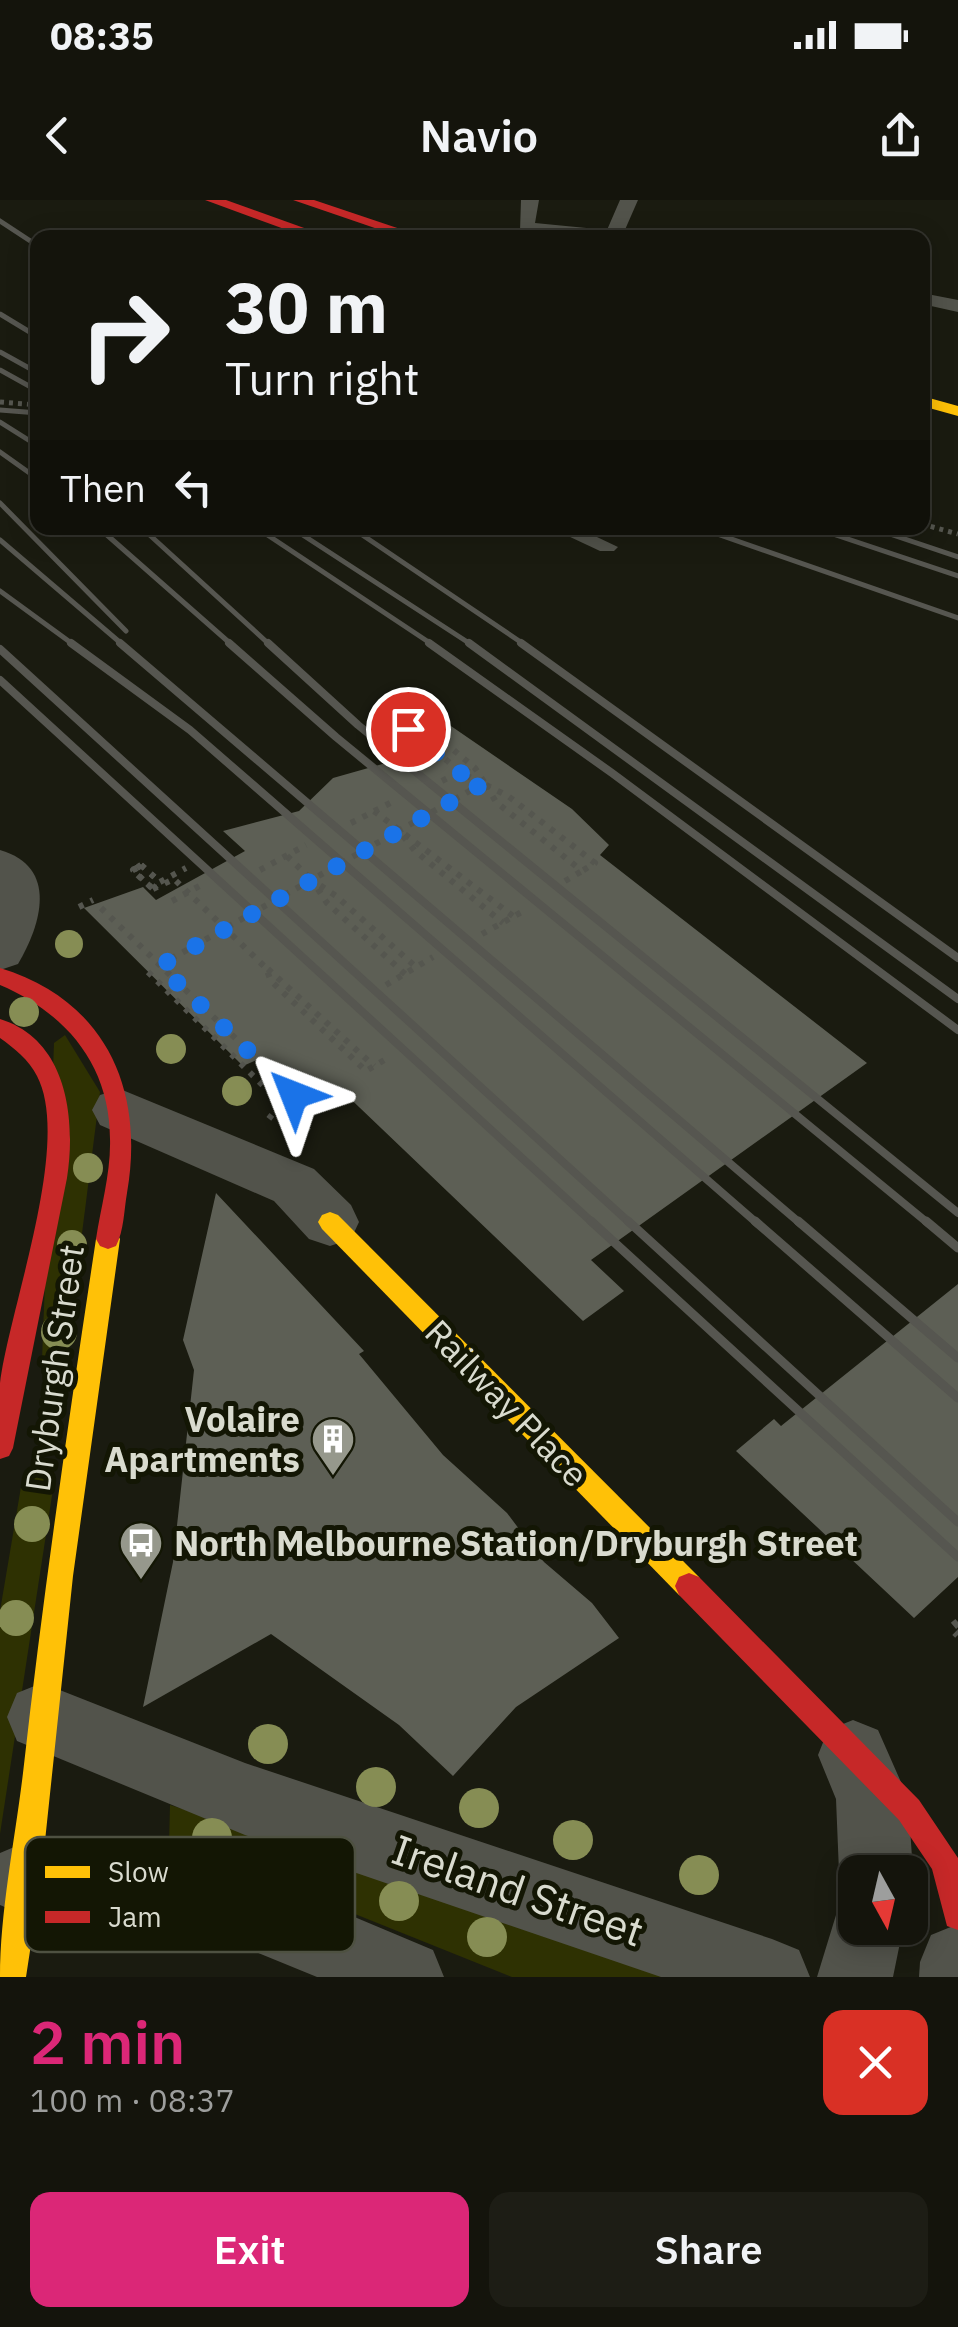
<!DOCTYPE html>
<html lang="en">
<head>
<meta charset="utf-8">
<style>
  :root { --surface:#14140c; --page:#1d1d15; --text:#f1f3f6; --muted:#9d9e9d; --line:#33332d; --accent:#db2777 }
  body { margin:0; font-family:"IBM Plex Sans",sans-serif; background:var(--page); color:var(--text); height:100vh; display:flex; flex-direction:column; font-size:38px; white-space:nowrap }
  * { box-sizing:border-box; margin:0 }
  p { font-size:32px; color:var(--muted) }
  .icon { flex:none; width:55px; height:55px; fill:none; stroke:currentColor; stroke-width:2; stroke-linecap:round; stroke-linejoin:round }
  .map { position:relative; height:1777px; overflow:hidden }
  .details { display:flex; flex-direction:column; background:var(--surface); flex:1 }
  .details>* { flex:none }
  .hud { position:absolute; left:30px; top:30px; width:900px; height:305px; border-radius:20px; box-shadow:0 5px 25px #0003,0 0 0 2px var(--line); background:#14140c; color:var(--text); overflow:hidden }
  .needle { width:65px; rotate:172deg }
  .controls { position:absolute; left:838px; top:1655px; display:grid; gap:20px }
  .controls a { display:grid; place-items:center; width:90px; height:90px; border-radius:20px; background:var(--surface); box-shadow:0 5px 25px #0003,0 0 0 2px var(--line); font-size:50px }
  .pin { position:absolute; display:grid; place-items:center; width:85px; height:85px; color:#fff; margin:-42px; border:5px solid #fff; border-radius:50%; box-shadow:0 2px 10px #0007 }
  .me { position:absolute; width:110px; margin:-55px; rotate:315deg; stroke-linejoin:round; filter:drop-shadow(0 0 8px #0008) }
  .turn { display:flex; align-items:center; gap:35px; height:210px; padding:0 30px; font-size:45px }
  .turn .icon { width:130px; height:130px; stroke-width:2.5 }
  .turn b { display:block; font-size:70px; line-height:85px }
  .then { display:flex; align-items:center; height:95px; padding:0 30px; background:#0003; gap:20px; font-size:38px }
  .round { display:grid; place-items:center; flex:none; width:105px; height:105px; border-radius:20px; background:var(--page) }
  .headline { display:flex; align-items:center; justify-content:space-between; height:170px; padding:0 30px }
  h1 { font-size:60px; font-weight:600; line-height:75px; color:var(--accent) }
  .action { display:flex; gap:20px; margin-top:auto; padding:20px 30px }
  .action a { flex:1; height:115px; border-radius:20px; background:var(--accent); color:#fff; font-size:40px; font-weight:600; line-height:115px; text-align:center }
  .action a+a { background:var(--page); color:var(--text) }
  .status { display:flex; justify-content:space-between; align-items:center; height:70px; padding:0 50px; background:var(--surface); direction:ltr }
  .status svg { height:28px; fill:currentColor }
  header { display:flex; justify-content:space-between; align-items:center; height:130px; padding:0 30px; background:var(--surface); font-size:45px; font-weight:600 }
  .map>svg:first-child { display:block }
  .green { fill:#2e3102 }
  .building { fill:#5d5f55 }
  .lines { fill:none; stroke-linecap:round; stroke-linejoin:round }
  .path-far2 { stroke:#55564f; stroke-width:5; stroke-dasharray:4 5; stroke-linecap:butt }
  .path-far1 { stroke:#55564f; stroke-width:6; stroke-dasharray:5 8; stroke-linecap:butt }
  .path { stroke:#55564f; stroke-width:8; stroke-dasharray:6 9; stroke-linecap:butt }
  .lane { fill:#52534b; fill-rule:evenodd }
  .street { fill:#52534b; fill-rule:evenodd }
  .slow { fill:#ffc107; fill-rule:evenodd }
  .jam { fill:#c62828; fill-rule:evenodd }
  .rail-far2 { stroke:#565650; stroke-width:5 }
  .rail-far1 { stroke:#565650; stroke-width:8 }
  .rail { stroke:#565650; stroke-width:9 }
  .tree { fill:#868d54 }
  .route { stroke:#1a73e8; stroke-width:18; stroke-dasharray:0 32.4 }
  .labels { text-anchor:middle; dominant-baseline:central; stroke-width:10; stroke-linejoin:round; paint-order:stroke }
  .street-label { font-size:35px; fill:#d9dbcf; stroke:#131604 }
  .poi-label { font-size:35px; font-weight:bold; fill:#d9dbcf; stroke:#131604; text-anchor:end }
  .near-street-label { font-size:42px; fill:#d9dbcf; stroke:#131604 }
  .key { fill:#131604; stroke:#4e5141; stroke-width:2.5 }
  .key-label { font-size:28px; fill:#d9dbcf }
</style>
</head>
<body>
<div class="status"><b>08:35</b><svg viewBox="0 0 49 12"><path d="M0 12V9h3v3zM5 12V6h3v6zM10 12V3h3v9zM15 12V0h3v12zM26 1h20v11H26zM47 4h2v5h-2z"/></svg></div>
<header><svg class="icon" aria-label="back" viewBox="0 0 24 24"><path d="M15 5l-7 7 7 7"/></svg>Navio<svg class="icon" aria-label="share" viewBox="0 0 24 24"><path d="M12 15V3M7 8l5-5 5 5M5 13v7h14v-7"/></svg></header>
<div class="map">
<svg width="958" height="1777" viewBox="0 0 958 1777">
  <rect width="100%" height="100%" fill="#1a1b10"/>
  <g class="green">
    <path d="M 65,835 L 100,892 L 66,1159 L 42,1160 L 54,843 Z"/>
    <path d="M 23,1275 L 55,1276 L 0,1634 L 0,1411 Z"/>
    <path d="M 170,1605 L 533,1718 L 693,1777 L 512,1777 L 213,1657 L 169,1645 Z"/>
  </g>
  <g class="building">
    <path d="M 448,524 L 572,609 L 609,645 L 600,655 L 867,863 L 591,1060 L 624,1091 L 583,1121 L 337,886 L 308,903 L 261,858 L 243,866 L 84,708 L 143,687 L 156,700 L 245,651 L 223,631 L 299,611 L 333,578 L 386,563 L 418,533 Z"/>
    <path d="M 216,993 L 364,1151 L 359,1154 L 443,1255 L 507,1313 L 544,1362 L 592,1403 L 619,1438 L 516,1507 L 453,1576 L 399,1525 L 271,1434 L 143,1507 L 173,1362 L 194,1170 L 183,1140 Z"/>
    <path d="M 958,1084 L 958,1377 L 914,1418 L 736,1251 L 774,1219 L 781,1226 Z"/>
  </g>
  <g class="lines">
    <g class="path-far2">
      <path d="M 0,202 L 38,205"/>
      <path d="M 922,324 L 958,334"/>
    </g>
    <g class="path-far1">
      <path d="M 417,524 L 440,542 L 431,546 L 408,529 Z"/>
      <path d="M 379,529 L 397,520 L 408,529"/>
      <path d="M 408,529 L 432,548"/>
      <path d="M 444,542 L 475,568 L 486,585 L 463,574 L 432,548 Z"/>
      <path d="M 442,581 L 465,569 L 474,576"/>
      <path d="M 486,585 L 508,596 L 595,663 L 582,671"/>
      <path d="M 486,585 L 496,602 L 582,671"/>
      <path d="M 374,611 L 513,716"/>
      <path d="M 351,623 L 396,600"/>
      <path d="M 403,636 L 415,651 L 503,723"/>
      <path d="M 287,656 L 312,680"/>
      <path d="M 141,665 L 160,682"/>
      <path d="M 141,665 L 160,682"/>
      <path d="M 137,668 L 133,670 L 153,689"/>
      <path d="M 137,668 L 132,670 L 153,689"/>
      <path d="M 137,668 L 141,665"/>
      <path d="M 137,668 L 141,665"/>
      <path d="M 260,670 L 306,645"/>
      <path d="M 565,681 L 582,671"/>
      <path d="M 160,682 L 186,668"/>
      <path d="M 153,689 L 160,682"/>
      <path d="M 153,689 L 174,679 L 266,768 L 271,781 L 366,871 L 386,859"/>
      <path d="M 172,701 L 203,684"/>
      <path d="M 79,707 L 93,700"/>
      <path d="M 101,708 L 294,895 L 281,903 L 268,920"/>
      <path d="M 482,734 L 527,709"/>
      <path d="M 160,765 L 482,584"/>
      <path d="M 268,769 L 374,866"/>
      <path d="M 148,772 L 311,933"/>
      <path d="M 405,774 L 327,703 L 312,680 L 336,696 L 416,767"/>
      <path d="M 386,785 L 433,757"/>
    </g>
    <path class="path" d="M 958,1422 L 951,1428 L 958,1435"/>
    <g class="lane">
      <path d="M 521,0 L 539,0 L 535,23 L 607,30 L 620,0 L 638,0 L 624,32 L 641,38 L 577,38 L 520,31 Z"/>
      <path d="M 922,93 L 958,100 L 958,112 L 922,104 Z"/>
      <path d="M 551,328 L 578,328 L 618,347 L 614,351 L 600,351 Z"/>
    </g>
    <g class="street">
      <path d="M 0,650 C 59,667 41,725 18,764 L 0,770 Z"/>
      <path d="M 120,889 L 314,969 L 351,1005 L 359,1022 L 351,1039 L 330,1046 L 309,1039 L 274,1001 L 100,925 L 92,910 L 100,895 Z"/>
      <path d="M 42,1483 L 245,1563 L 772,1739 L 799,1750 L 810,1777 L 661,1777 L 245,1635 L 17,1541 L 7,1517 L 17,1493 Z"/>
      <path d="M 853,1520 L 878,1530 L 908,1598 L 913,1672 L 910,1678 L 910,1672 L 855,1672 L 855,1728 L 903,1728 L 893,1777 L 817,1777 L 840,1702 L 850,1697 L 839,1672 L 836,1599 L 818,1555 L 828,1530 Z"/>
      <path d="M 165,1641 L 186,1646 L 433,1750 L 444,1777 L 317,1777 L 165,1715 L 26,1716 L 0,1705 L 0,1653 L 26,1642 Z"/>
      <path d="M 958,1724 L 958,1777 L 919,1777 L 920,1762 L 931,1735 Z"/>
    </g>
    <g class="slow">
      <path d="M 922,196 L 958,206 L 958,216 L 922,206 Z"/>
      <path d="M 330,1012 L 338,1015 L 699,1377 L 703,1386 L 699,1395 L 689,1399 L 679,1395 L 322,1029 L 318,1022 L 322,1015 Z"/>
      <path d="M 108,1029 L 116,1032 L 120,1039 L 73,1376 L 41,1679 L 26,1777 L 0,1777 C 0,1711 15,1640 23,1573 C 43,1395 69,1217 96,1039 L 100,1032 Z"/>
    </g>
    <g class="jam">
      <path d="M 205,0 L 226,0 L 332,38 L 309,38 Z"/>
      <path d="M 293,0 L 314,0 L 427,38 L 404,38 Z"/>
      <path d="M 0,768 C 106,800 145,890 127,993 C 124,1010 124,1031 116,1046 L 108,1049 L 100,1046 L 96,1039 C 101,1006 111,972 110,939 C 110,865 66,813 0,785 Z"/>
      <path d="M 0,819 C 68,840 76,920 67,978 L 13,1248 L 9,1256 L 0,1259 C 0,1235 0,1208 0,1183 C 10,1106 72,943 37,876 C 29,860 14,848 0,838 Z"/>
      <path d="M 689,1373 L 699,1377 L 919,1600 L 958,1658 L 958,1730 L 947,1726 L 932,1669 L 899,1620 L 679,1395 L 675,1386 L 679,1377 Z"/>
    </g>
    <g class="rail-far2">
      <path d="M 0,21 L 38,46"/>
      <path d="M 0,114 L 38,137"/>
      <path d="M 0,152 L 38,173"/>
      <path d="M 0,170 L 38,191"/>
      <path d="M 0,210 L 38,213"/>
      <path d="M 0,222 L 38,246"/>
      <path d="M 0,252 L 38,279"/>
      <path d="M 0,303 L 126,431"/>
      <path d="M 99,328 L 232,445"/>
      <path d="M 142,328 L 270,445"/>
      <path d="M 257,328 L 433,445"/>
      <path d="M 292,328 L 472,445"/>
      <path d="M 352,328 L 525,445"/>
      <path d="M 700,328 L 958,418"/>
      <path d="M 815,328 L 958,376"/>
      <path d="M 872,328 L 958,357"/>
      <path d="M 0,340 L 123,445"/>
      <path d="M 0,391 L 74,445"/>
    </g>
    <g class="rail-far1">
      <path d="M 71,443 L 190,530 L 758,1024"/>
      <path d="M 120,443 L 801,1024"/>
      <path d="M 229,443 L 336,537 L 929,1024"/>
      <path d="M 268,443 L 358,525 L 958,1013"/>
      <path d="M 429,443 L 612,573 L 958,830"/>
      <path d="M 469,443 L 958,799"/>
      <path d="M 521,443 L 958,758"/>
      <path d="M 0,449 L 631,1024"/>
      <path d="M 0,480 L 594,1024"/>
    </g>
    <g class="rail">
      <path d="M 591,1021 L 958,1357"/>
      <path d="M 628,1021 L 958,1322"/>
      <path d="M 755,1021 L 958,1198"/>
      <path d="M 798,1021 L 958,1158"/>
      <path d="M 926,1021 L 958,1048"/>
    </g>
  </g>
  <g class="tree">
    <circle cx="69" cy="744" r="14"/>
    <circle cx="24" cy="812" r="15"/>
    <circle cx="171" cy="849" r="15"/>
    <circle cx="237" cy="891" r="15"/>
    <circle cx="88" cy="968" r="15"/>
    <circle cx="72" cy="1045" r="15"/>
    <circle cx="59" cy="1132" r="18"/>
    <circle cx="32" cy="1324" r="18"/>
    <circle cx="16" cy="1418" r="18"/>
    <circle cx="268" cy="1544" r="20"/>
    <circle cx="376" cy="1587" r="20"/>
    <circle cx="479" cy="1608" r="20"/>
    <circle cx="212" cy="1638" r="20"/>
    <circle cx="573" cy="1640" r="20"/>
    <circle cx="699" cy="1675" r="20"/>
    <circle cx="399" cy="1701" r="20"/>
    <circle cx="487" cy="1737" r="20"/>
  </g>
  <g class="lines">
    <path class="route" d="M 294,895 L 160,766 L 484,583 L 462,574 L 408,529"/>
  </g>
  <defs>
    <g id="building-pin" transform="scale(2.25)"><path d="M0 17L-7.5 6A9.5 9.5 0 1 1 7.5 6Z" fill="#96988c" stroke="#131604"/><path d="M-4-6H4V6H1V3H-1V6H-4ZM-2.5-4.3h1.7v1.8h-1.7ZM.8-4.3h1.7v1.8H.8ZM-2.5-1h1.7V.8h-1.7ZM.8-1h1.7V.8H.8Z" fill="#fff"/></g>
    <g id="bus-pin" transform="scale(2.25)"><path d="M0 17L-7.5 6A9.5 9.5 0 1 1 7.5 6Z" fill="#96988c" stroke="#131604"/><path d="M-5-6H5V4H4V6H2V4H-2V6H-4V4H-5ZM-3.5-4V0h7V-4ZM-3.5 1.2v1.5H-2V1.2ZM2 1.2v1.5H3.5V1.2Z" fill="#fff"/></g>
  </defs>
  <g fill-rule="evenodd">
    <use href="#building-pin" x="333" y="1239"/>
    <use href="#bus-pin" x="141" y="1343"/>
  </g>
  <g class="labels">
    <g class="street-label">
      <text transform="translate(54 1168) rotate(-82)">Dryburgh Street</text>
      <text transform="translate(507 1203) rotate(46)">Railway Place</text>
    </g>
    <g class="poi-label">
      <text x="300" y="1219">Volaire<tspan x="300" dy="40">Apartments</tspan></text>
      <text x="174" y="1343" text-anchor="start">North Melbourne Station/Dryburgh Street</text>
    </g>
    <g class="near-street-label">
      <text transform="translate(518 1690) rotate(19)">Ireland Street</text>
    </g>
  </g>
  <rect x="25" y="1637" width="330" height="115" rx="15" class="key"/>
  <rect x="45" y="1666" width="45" height="12" fill="#ffc107"/>
  <rect x="45" y="1711" width="45" height="12" fill="#c62828"/>
  <g class="key-label">
    <text x="108" y="1682">Slow</text>
    <text x="108" y="1727">Jam</text>
  </g>
</svg>
<div class="controls">
<a><svg class="needle" viewBox="-14 -14 28 28"><path d="M0-13l5 13h-10z" fill="#e53935"/><path d="M0 13l5-13h-10z" fill="#9d9e9d"/></svg></a>
</div>
<div class="pin" style="left:408px;top:529px;background:#d93025"><svg class="icon" aria-label="arrive" viewBox="0 0 24 24"><path d="M6 21V4h12l-3 4 3 4H6"/></svg></div>
<svg class="me" style="left:294px;top:895px" viewBox="-20 -20 40 40"><path d="M0-17L14 15 0 8-14 15z" fill="#1a73e8" stroke="#fff" stroke-width="4"/></svg>
<div class="hud">
<div class="turn"><svg class="icon" aria-label="right" viewBox="0 0 24 24"><path d="M7 20v-9h11M14 6l5 5-5 5"/></svg><div><b>30 m</b>Turn right</div></div>
<div class="then">Then<svg class="icon" aria-label="left" viewBox="0 0 24 24"><path d="M17 20v-9H6M10 6l-5 5 5 5"/></svg></div>
</div>
</div>
<section class="details">
<div class="headline"><div><h1>2 min</h1><p>100 m · 08:37</p></div><a class="round" style="background:#d93025;color:#fff"><svg class="icon" aria-label="close" viewBox="0 0 24 24"><path d="M6 6l12 12M18 6L6 18"/></svg></a></div>
<div class="action"><a>Exit</a><a>Share</a></div>
</section>
</body>
</html>
